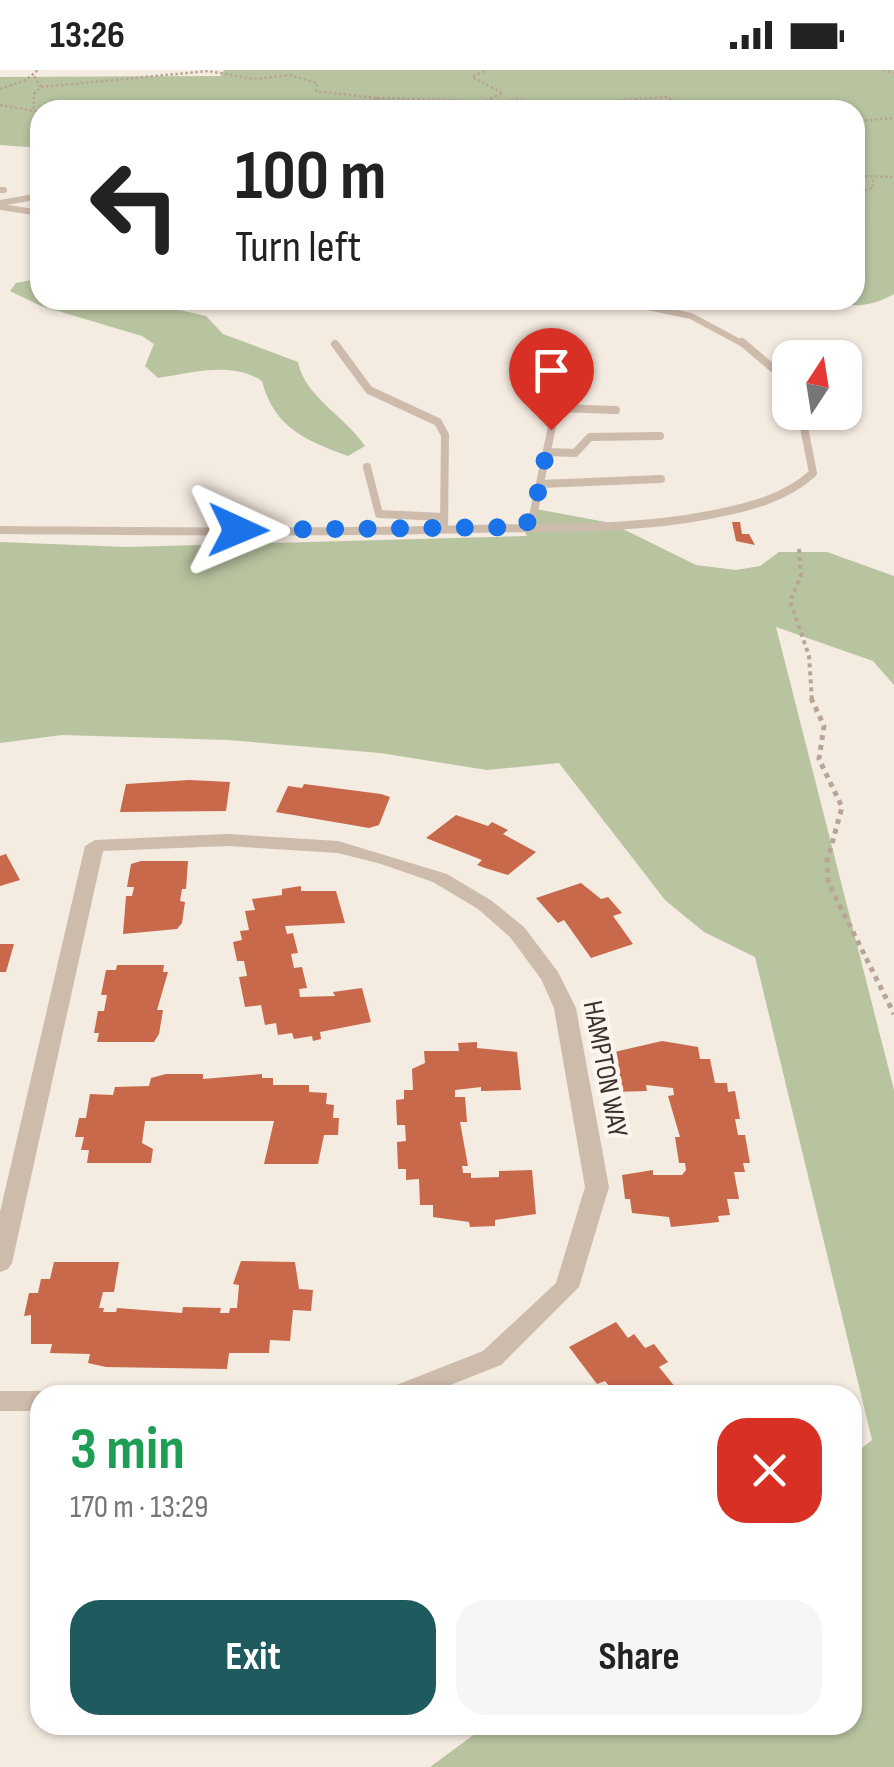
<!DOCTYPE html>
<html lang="en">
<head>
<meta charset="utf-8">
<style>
  :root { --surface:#fff; --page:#f6f6f6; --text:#222; --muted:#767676; --accent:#1f5a5e }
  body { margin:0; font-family:"Sofia Sans Condensed",sans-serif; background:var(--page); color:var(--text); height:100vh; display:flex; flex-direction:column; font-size:38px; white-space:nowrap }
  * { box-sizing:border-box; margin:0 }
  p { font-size:32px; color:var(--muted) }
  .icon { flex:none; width:55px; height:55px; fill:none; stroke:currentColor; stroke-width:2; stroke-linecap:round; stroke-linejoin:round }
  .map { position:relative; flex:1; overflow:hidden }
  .side { position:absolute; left:30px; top:1315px; width:832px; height:350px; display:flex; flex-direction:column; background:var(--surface); border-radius:30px; box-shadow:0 2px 8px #0004 }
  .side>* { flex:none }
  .hud { position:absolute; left:30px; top:30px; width:835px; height:210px; border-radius:30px; box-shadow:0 2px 8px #0004; background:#fff; color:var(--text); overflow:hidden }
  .needle { width:65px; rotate:12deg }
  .buttons { position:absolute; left:772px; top:270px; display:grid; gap:20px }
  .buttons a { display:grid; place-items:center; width:90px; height:90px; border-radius:20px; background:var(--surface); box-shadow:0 2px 8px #0004; font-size:50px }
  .pin { position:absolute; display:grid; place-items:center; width:85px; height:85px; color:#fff; margin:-102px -42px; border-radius:50% 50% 50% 0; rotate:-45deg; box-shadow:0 0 10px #0007 }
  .pin .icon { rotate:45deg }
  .me { position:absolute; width:110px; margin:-55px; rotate:91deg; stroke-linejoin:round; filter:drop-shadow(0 0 8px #0008) }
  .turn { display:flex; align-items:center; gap:35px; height:210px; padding:0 40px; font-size:45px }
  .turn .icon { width:130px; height:130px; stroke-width:2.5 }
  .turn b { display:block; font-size:70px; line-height:85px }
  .round { display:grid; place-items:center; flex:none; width:105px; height:105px; border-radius:30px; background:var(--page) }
  .head { display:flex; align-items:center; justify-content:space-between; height:170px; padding:0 40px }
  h1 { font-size:60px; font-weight:700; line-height:75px; color:#1e9e55 }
  .action { display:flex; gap:20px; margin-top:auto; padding:20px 40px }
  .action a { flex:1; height:115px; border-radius:30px; background:var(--accent); color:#fff; font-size:40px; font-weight:700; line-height:115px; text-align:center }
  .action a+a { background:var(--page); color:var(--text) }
  .status { display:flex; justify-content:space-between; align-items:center; height:70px; padding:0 50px; background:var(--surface); direction:ltr }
  .status svg { height:28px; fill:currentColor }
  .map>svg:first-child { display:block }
  .green { fill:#b8c4a0 }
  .building { fill:#c8694b }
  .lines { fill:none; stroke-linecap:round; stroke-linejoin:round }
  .path-far2 { stroke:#b9a596; stroke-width:2.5; stroke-dasharray:2.5 2.5; stroke-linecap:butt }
  .path-far1 { stroke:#b9a596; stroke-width:4; stroke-dasharray:4 4; stroke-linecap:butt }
  .path { stroke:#b9a596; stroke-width:5; stroke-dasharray:5 5; stroke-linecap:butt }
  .service-far1 { stroke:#cdbbac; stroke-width:6 }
  .service { stroke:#cdbbac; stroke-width:8 }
  .minor { fill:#cdbbac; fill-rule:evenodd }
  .route { stroke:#1a73e8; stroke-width:18; stroke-dasharray:0 32.4 }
  .labels { text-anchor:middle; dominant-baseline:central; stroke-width:9; stroke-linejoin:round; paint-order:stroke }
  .street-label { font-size:28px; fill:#3b302b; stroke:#fbf5ee }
</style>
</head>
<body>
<div class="status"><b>13:26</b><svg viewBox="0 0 49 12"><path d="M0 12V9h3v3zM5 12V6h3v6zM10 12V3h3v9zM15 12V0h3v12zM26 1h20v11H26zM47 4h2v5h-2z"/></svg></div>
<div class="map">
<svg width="894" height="1697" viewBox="0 0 894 1697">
  <rect width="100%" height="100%" fill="#f4ebe1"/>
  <g class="green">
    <path d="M 224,0 L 894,0 L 894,224 C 873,236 853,239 830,230 L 855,230 L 855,40 L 40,40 L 40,78 L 0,75 L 0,7 L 221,6 Z"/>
    <path d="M 37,209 L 40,230 L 136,230 L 206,246 L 223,264 L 298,292 C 305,327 345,346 365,376 L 348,386 C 307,371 274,358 262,311 C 232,291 192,303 158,308 L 145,296 L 154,274 L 142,266 L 41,236 L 10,221 L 16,213 Z"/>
    <path d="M 536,439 L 611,453 L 696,495 L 736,500 L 760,496 L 779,482 L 827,482 L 894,506 L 894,615 L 873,591 L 776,557 L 894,1020 L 894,1697 L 430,1697 L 487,1655 L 852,1655 L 853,1385 L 872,1370 L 755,887 L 704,862 L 665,830 L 559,693 L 487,700 L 380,683 L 229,670 L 62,665 L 0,673 L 0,472 L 126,477 L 527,466 L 518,450 Z"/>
  </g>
  <g class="building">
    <path d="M 732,452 L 740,452 L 742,464 L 749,464 L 755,475 L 736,471 Z"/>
    <path d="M 189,710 L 230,712 L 226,741 L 120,742 L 126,714 Z"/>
    <path d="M 304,714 L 381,724 L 390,727 L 379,755 L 369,758 L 276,742 L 288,716 L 302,718 Z"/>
    <path d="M 456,745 L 488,756 L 492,752 L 508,760 L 503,764 L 536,782 L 508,805 L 485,798 L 477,795 L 482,790 L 426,768 Z"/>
    <path d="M 6,784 L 20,810 L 0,816 L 0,786 Z"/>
    <path d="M 141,791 L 188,791 L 186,819 L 182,819 L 180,831 L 185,832 L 182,853 L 177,859 L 123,864 L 126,826 L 132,826 L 134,817 L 127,817 L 131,794 Z"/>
    <path d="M 581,813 L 601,829 L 608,827 L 622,843 L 613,846 L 633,874 L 591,888 L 564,850 L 558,853 L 536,828 Z"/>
    <path d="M 301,816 L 301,821 L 336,821 L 345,853 L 285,856 L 287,864 L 293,863 L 298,883 L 291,884 L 294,898 L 302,897 L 307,918 L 299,919 L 300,927 L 335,926 L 333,922 L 362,918 L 371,952 L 320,962 L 321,969 L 313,971 L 312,966 L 294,969 L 292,963 L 278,965 L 276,953 L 265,955 L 261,935 L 245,937 L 239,907 L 247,906 L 244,891 L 237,891 L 233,872 L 242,870 L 240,861 L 249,860 L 245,841 L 255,840 L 252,829 L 282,825 L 282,819 Z"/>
    <path d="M 0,874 L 14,874 L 6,902 L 0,902 Z"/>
    <path d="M 117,895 L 164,895 L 163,902 L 168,902 L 157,940 L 163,940 L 159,964 L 154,972 L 97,972 L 99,963 L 94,963 L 98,941 L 104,941 L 107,925 L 101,925 L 106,900 L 116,900 Z"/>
    <path d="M 662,971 L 698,977 L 700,989 L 710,989 L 715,1013 L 727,1013 L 728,1022 L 735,1021 L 740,1049 L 735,1049 L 738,1065 L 745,1065 L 750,1093 L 743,1093 L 745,1102 L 734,1102 L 739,1129 L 727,1129 L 730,1145 L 718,1146 L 719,1152 L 671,1157 L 669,1147 L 632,1143 L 630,1129 L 625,1129 L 622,1105 L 653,1100 L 653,1105 L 682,1105 L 686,1100 L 685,1093 L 679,1093 L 675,1067 L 680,1067 L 668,1026 L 674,1025 L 673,1018 L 646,1015 L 647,1021 L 614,1022 L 610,983 Z"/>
    <path d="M 477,972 L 477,978 L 517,982 L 521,1020 L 481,1021 L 481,1017 L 455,1020 L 455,1027 L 465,1027 L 467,1052 L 460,1052 L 468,1096 L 462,1096 L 463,1103 L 471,1103 L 471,1108 L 499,1107 L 499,1101 L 532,1100 L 536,1144 L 495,1150 L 495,1156 L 470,1157 L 469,1152 L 433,1147 L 433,1135 L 420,1135 L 419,1109 L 406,1110 L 406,1099 L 398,1099 L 397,1072 L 406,1071 L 405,1055 L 397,1055 L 396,1030 L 404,1029 L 404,1020 L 413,1020 L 412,999 L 425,993 L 424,981 L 459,981 L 458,973 Z"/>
    <path d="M 166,1004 L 203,1004 L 203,1009 L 262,1004 L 262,1008 L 273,1008 L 273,1015 L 309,1015 L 309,1022 L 327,1023 L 326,1034 L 334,1035 L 333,1048 L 339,1048 L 338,1065 L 324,1065 L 318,1094 L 264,1094 L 274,1051 L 145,1051 L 142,1073 L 153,1079 L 151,1093 L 87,1093 L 89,1080 L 81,1080 L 84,1067 L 75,1067 L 79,1048 L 86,1048 L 90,1024 L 113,1025 L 115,1017 L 149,1016 L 151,1008 Z"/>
    <path d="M 241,1191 L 295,1192 L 299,1219 L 313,1220 L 311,1241 L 293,1240 L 290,1271 L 270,1270 L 269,1283 L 229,1283 L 227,1299 L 106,1297 L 88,1293 L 90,1284 L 50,1283 L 52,1274 L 31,1274 L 31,1245 L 24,1246 L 29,1223 L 38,1223 L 41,1209 L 50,1209 L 54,1192 L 119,1192 L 114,1222 L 103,1222 L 99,1238 L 104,1238 L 103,1242 L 116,1242 L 117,1238 L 182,1243 L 183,1237 L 221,1238 L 220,1243 L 229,1243 L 230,1238 L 237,1238 L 239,1215 L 233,1214 Z"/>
    <path d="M 616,1252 L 628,1268 L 634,1264 L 645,1278 L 654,1274 L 668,1292 L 659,1297 L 680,1323 L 616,1325 L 605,1311 L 597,1314 L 569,1277 Z"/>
  </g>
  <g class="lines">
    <g class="path-far2">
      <path d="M 883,0 L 894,3"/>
      <path d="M 41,17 L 208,1 L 254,9 L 290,5 L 317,13 L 316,21 L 375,28"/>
      <path d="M 0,19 L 26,10 L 38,0"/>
      <path d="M 451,30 L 483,32 L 503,23 L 472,7 L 487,0"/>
      <path d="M 677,31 L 740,32 L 760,40"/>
      <path d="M 0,35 L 40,42"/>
      <path d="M 33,39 L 34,24 L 41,17 L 34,6"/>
      <path d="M 400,40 L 375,28 L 451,30 L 454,36 L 449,40"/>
      <path d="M 493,40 L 514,29 L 557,35 L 667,27 L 691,40"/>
      <path d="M 617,40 L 651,30"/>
      <path d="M 750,40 L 807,40"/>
      <path d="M 855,51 L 894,48"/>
      <path d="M 855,106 L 894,107"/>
      <path d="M 855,123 L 873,118 L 873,108"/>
      <path d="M 855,145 L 866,146"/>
    </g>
    <path class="path-far1" d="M 799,479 L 801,506 L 790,531 L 809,586 L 812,631"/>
    <path class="path" d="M 811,628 L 824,656 L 819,689 L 842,737 L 827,792 L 828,812 L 894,944"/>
    <g class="service-far1">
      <path d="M 0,120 L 4,120"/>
      <path d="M 0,133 L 40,126"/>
      <path d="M 1,137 L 40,143"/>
      <path d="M 614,230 L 691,246 L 745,275"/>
    </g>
    <g class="service">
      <path d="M 742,272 L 790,313"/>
      <path d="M 335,274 L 369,320 L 438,352 L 445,365 L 444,459"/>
      <path d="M 547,382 L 575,383 L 590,367 L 660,366"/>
      <path d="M 367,397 L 379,444 L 444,447"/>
      <path d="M 540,414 L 661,409"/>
      <path d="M 523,457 L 533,446 L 556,338 L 616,340"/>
      <path d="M 0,460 C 158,461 315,463 473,459 C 550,457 633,460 709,445 C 746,438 785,429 813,403 L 801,342"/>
    </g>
    <g class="minor">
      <path d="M 227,764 L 338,771 L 447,804 L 492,831 L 524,857 L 558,902 L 576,938 L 609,1117 L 579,1217 L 501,1295 L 425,1325 L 385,1325 L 389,1318 L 483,1281 L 556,1213 L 585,1117 L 554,938 L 541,909 L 510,867 L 478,839 L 433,812 L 381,794 L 338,783 L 227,776 L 103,781 L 12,1193 L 8,1199 L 0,1202 L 0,1142 L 85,776 L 95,770 Z"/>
      <path d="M 0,1321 L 40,1321 L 50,1325 L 40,1325 L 40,1341 L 0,1341 Z"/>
    </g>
  </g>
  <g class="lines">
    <path class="route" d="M 238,460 L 523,457 L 533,446 L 551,360"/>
  </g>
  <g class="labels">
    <g class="street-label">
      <text transform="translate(605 999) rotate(79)">HAMPTON WAY</text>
    </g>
  </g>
</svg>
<div class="buttons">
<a><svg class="needle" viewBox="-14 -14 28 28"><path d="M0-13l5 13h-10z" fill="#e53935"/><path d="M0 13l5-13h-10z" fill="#767676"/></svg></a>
</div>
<div class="pin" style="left:551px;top:360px;background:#d93025"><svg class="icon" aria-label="arrive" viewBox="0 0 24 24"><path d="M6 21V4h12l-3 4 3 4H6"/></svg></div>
<svg class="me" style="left:238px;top:460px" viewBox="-20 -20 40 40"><path d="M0-17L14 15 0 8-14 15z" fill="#1a73e8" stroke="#fff" stroke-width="4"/></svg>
<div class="hud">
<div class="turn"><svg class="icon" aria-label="left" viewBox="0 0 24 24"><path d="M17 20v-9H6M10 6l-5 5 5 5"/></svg><div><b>100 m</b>Turn left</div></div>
</div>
<section class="side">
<div class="head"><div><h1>3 min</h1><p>170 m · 13:29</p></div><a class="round" style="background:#d93025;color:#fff"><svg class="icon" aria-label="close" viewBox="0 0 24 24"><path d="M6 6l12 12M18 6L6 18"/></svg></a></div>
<div class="action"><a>Exit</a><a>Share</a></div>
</section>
</div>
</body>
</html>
